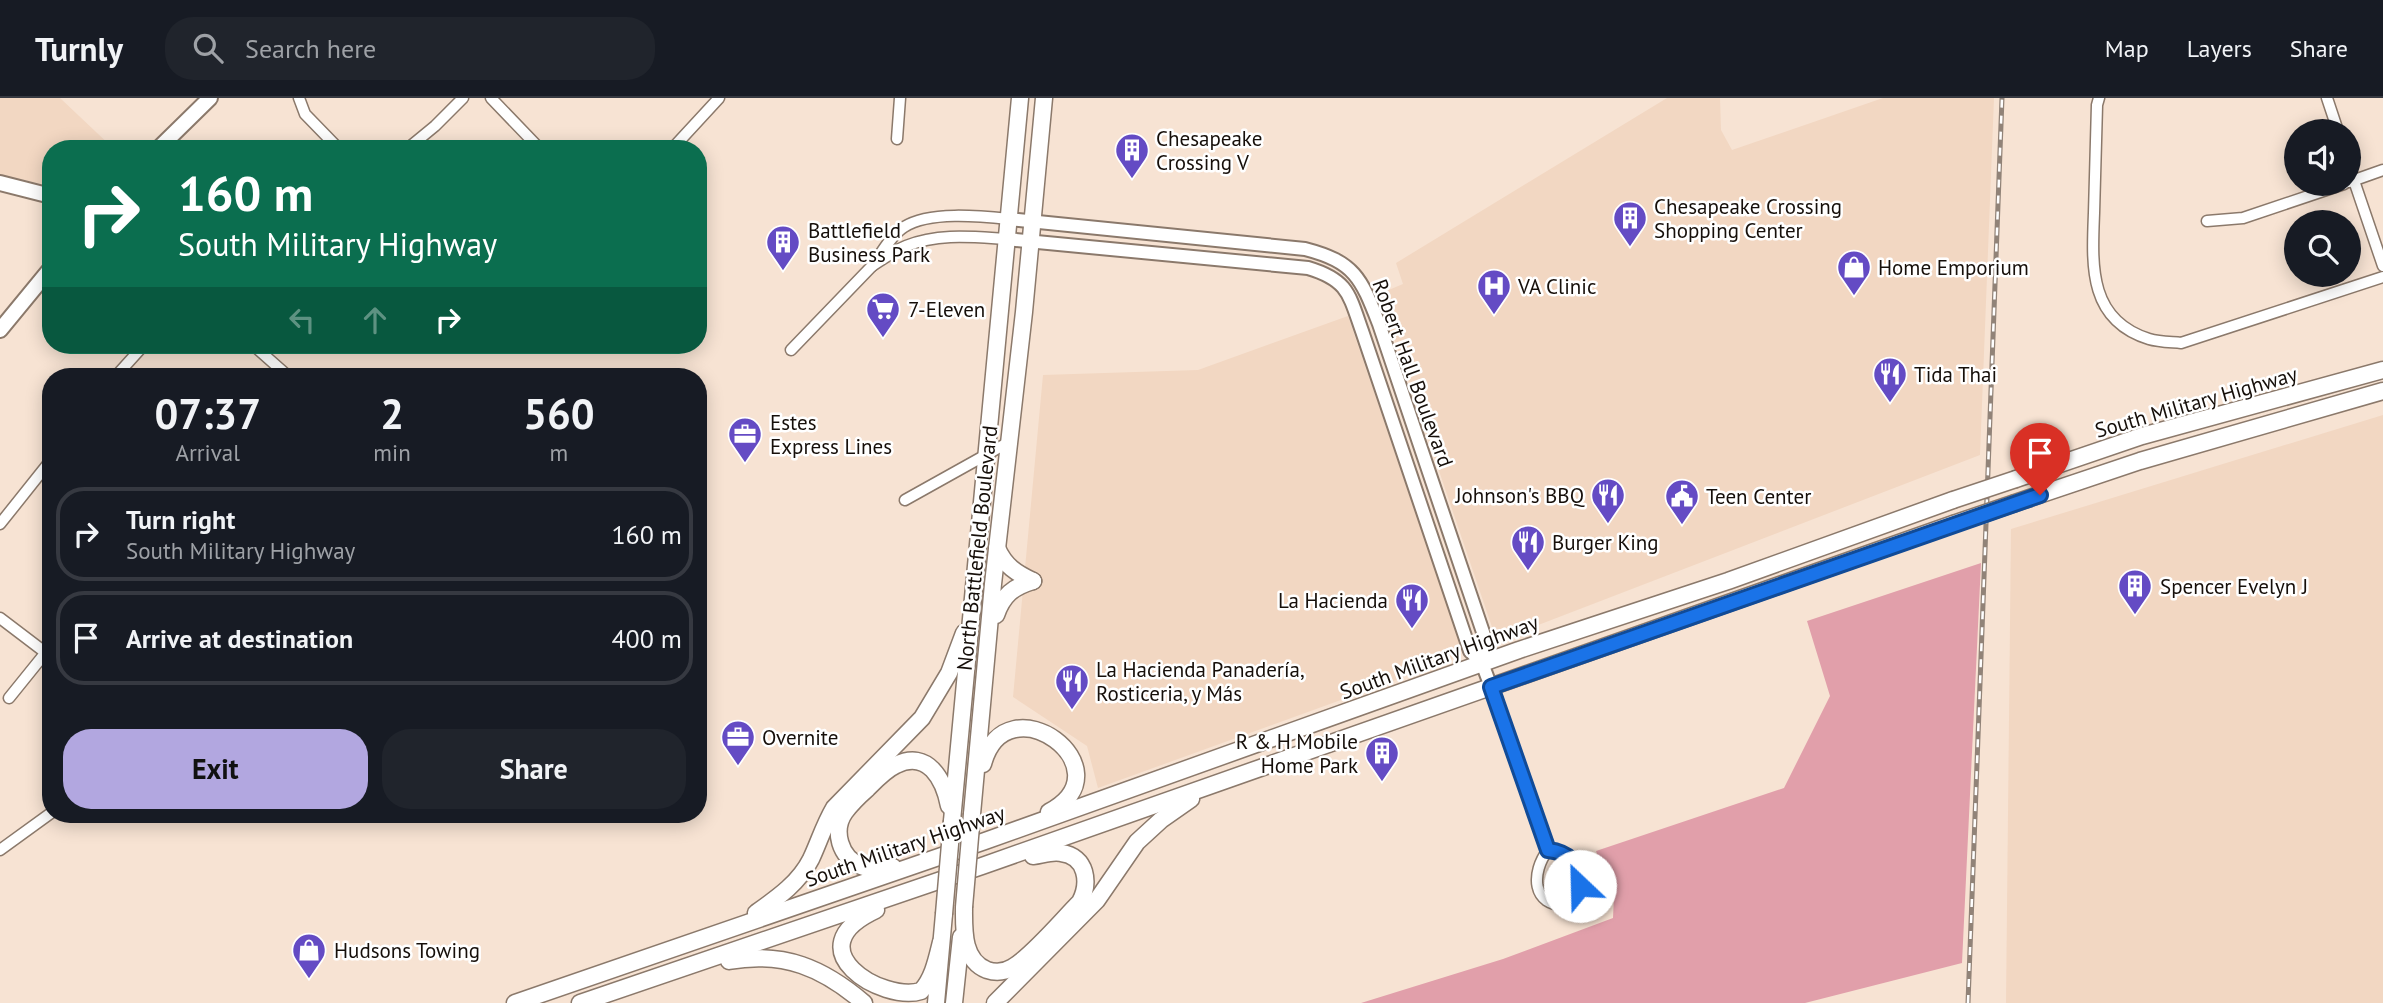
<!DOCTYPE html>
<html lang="en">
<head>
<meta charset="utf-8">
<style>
  :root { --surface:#171b24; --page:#20242c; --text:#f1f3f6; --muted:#9ea1a6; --line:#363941; --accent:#b2a7e0 }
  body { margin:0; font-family:"PT Sans",sans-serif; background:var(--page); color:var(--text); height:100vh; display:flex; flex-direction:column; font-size:26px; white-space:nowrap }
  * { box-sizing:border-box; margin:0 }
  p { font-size:23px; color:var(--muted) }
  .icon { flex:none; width:38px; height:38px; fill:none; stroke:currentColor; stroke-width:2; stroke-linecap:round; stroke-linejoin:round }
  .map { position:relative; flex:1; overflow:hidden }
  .sheet { position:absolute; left:42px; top:270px; width:665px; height:455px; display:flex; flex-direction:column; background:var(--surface); border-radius:28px; box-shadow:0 4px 18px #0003 }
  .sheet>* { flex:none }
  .banner { position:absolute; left:42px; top:42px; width:665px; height:214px; border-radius:28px; box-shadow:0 4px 18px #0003; background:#0b6e4f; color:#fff; overflow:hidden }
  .buttons { position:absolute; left:2284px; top:21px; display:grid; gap:14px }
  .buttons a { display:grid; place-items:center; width:77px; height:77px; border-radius:50%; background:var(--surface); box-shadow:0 4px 18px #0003; font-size:35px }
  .pin { position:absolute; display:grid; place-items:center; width:60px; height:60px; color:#fff; margin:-72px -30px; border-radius:50% 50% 50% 0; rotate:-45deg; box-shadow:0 0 7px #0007 }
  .pin .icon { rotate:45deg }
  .me { position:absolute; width:77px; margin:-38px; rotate:336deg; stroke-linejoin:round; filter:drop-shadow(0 0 5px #0008) }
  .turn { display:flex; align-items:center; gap:24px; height:147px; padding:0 21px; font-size:32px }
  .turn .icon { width:91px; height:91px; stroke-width:2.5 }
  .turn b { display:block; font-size:49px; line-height:60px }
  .lanes { display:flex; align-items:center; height:66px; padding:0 21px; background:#0003; justify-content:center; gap:35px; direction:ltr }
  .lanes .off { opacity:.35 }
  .eta { display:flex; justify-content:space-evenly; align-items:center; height:119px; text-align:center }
  .eta b { font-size:42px; font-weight:700; line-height:49px }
  .primary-button { display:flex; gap:14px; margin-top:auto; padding:14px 21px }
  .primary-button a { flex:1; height:80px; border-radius:28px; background:var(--accent); color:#111; font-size:28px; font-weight:700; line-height:80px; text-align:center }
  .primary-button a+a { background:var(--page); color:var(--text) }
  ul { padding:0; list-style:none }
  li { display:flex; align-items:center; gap:21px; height:94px; margin:0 14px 10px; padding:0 7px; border:4px solid var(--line); border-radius:28px }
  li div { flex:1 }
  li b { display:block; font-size:26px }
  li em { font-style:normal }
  header { display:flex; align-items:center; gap:42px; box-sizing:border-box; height:98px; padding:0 35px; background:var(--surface); border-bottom:2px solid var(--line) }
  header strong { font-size:33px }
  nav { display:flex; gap:38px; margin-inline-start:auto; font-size:24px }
  .search { width:490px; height:63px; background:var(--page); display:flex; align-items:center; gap:18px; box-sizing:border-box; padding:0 24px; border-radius:28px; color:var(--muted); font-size:26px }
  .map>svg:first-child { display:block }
  .built { fill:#f2d7c2 }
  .forest { fill:#e19faa }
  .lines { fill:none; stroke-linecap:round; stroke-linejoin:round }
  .minor-casing { stroke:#8b796b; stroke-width:13 }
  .tertiary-casing { stroke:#8b796b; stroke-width:16 }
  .secondary-casing { stroke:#8b796b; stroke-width:18 }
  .primary-casing { stroke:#8b796b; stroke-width:19 }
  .minor { stroke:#fff; stroke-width:10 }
  .tertiary { stroke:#fff; stroke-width:12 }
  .secondary { stroke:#fff; stroke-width:14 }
  .primary { stroke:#fff; stroke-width:16 }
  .rail-casing { stroke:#918378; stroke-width:5 }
  .rail { stroke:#fff; stroke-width:2.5; stroke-dasharray:8; stroke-linecap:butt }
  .primary-bridge-casing { stroke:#8b796b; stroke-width:19; stroke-linecap:butt }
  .primary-bridge { stroke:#fff; stroke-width:16 }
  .route-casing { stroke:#114b97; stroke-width:18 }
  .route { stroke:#1a73e8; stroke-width:12 }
  .labels { text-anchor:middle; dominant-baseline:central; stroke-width:5; stroke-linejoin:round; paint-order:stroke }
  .poi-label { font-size:21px; fill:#160f0a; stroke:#fff; text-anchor:start }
  .street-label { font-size:21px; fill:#160f0a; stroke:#fff }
</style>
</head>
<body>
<header>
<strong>Turnly</strong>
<div class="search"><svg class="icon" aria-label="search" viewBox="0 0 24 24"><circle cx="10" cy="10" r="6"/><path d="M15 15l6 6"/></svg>Search here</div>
<nav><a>Map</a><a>Layers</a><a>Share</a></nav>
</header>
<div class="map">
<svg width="2383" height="905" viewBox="0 0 2383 905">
  <rect width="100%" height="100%" fill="#f7e3d3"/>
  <g class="built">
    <path d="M 0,0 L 60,0 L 114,51 L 51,51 L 51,88 L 0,77 Z"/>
    <path d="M 1667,0 L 1720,0 L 1721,32 L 1732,52 L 1883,0 L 1994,0 L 1980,357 L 1512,537 L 1501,535 L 1492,529 L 1379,196 L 1403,186 L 1396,165 Z"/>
    <path d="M 1348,218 L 1459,542 L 1458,555 L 1451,562 L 1098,690 L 1087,648 L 1013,599 L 1043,277 L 1198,272 Z"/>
    <path d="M 2383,317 L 2383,905 L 2006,905 L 2011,431 Z"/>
  </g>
  <path class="forest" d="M 1981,465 L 1962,865 L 1805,905 L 1361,905 L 1503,861 L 1613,820 L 1614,798 L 1596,753 L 1784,690 L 1830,598 L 1807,523 Z"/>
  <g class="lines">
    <g class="minor-casing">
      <g id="minor">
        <path d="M 299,0 L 305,16 L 339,51"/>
        <path d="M 491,0 L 540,51"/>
        <path d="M 2099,0 L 2097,7 C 2096,43 2095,79 2094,115 C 2092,167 2088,222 2149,241 C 2159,244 2171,244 2181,245 L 2383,179"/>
        <path d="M 2327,0 L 2338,33"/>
        <path d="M 897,41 L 900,0"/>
        <path d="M 407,51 L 435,28 L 463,0"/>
        <path d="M 672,51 L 719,0"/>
        <path d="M 2348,65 L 2383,168"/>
        <path d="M 2349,84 L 2383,72"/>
        <path d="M 2207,123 L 2243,120 L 2344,86"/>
        <path d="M 1006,141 C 972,139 939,135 906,148 C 894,153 883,161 872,168 C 881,156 891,137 904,129 C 929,113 979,118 1009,121"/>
        <path d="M 253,247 L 288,278"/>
        <path d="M 791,252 L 872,168"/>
        <path d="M 116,278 L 144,247"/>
        <path d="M 905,402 L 1009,344"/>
        <path d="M 0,426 L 51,362"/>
        <path d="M 0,520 L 50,558"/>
        <path d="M 1491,589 L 1548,752 C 1531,774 1531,809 1567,807 L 1577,796 L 1581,781 C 1575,764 1568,754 1548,752"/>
        <path d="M 9,600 L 51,548"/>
        <path d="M 0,752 L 51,715"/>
      </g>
    </g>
    <g class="tertiary-casing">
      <g id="tertiary">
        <path d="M 1009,121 L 1305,151 C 1355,164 1361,180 1379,226 L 1488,549 L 1482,565"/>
        <path d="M 1006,141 L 1308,170 C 1348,182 1349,196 1362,233 L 1470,553 L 1482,565 L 1491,589"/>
      </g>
    </g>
    <g class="secondary-casing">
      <g id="secondary">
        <path d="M 158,51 L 210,0"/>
        <path d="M 0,85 L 51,98"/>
        <path d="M 0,232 L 51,170"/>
      </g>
    </g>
    <g class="primary-casing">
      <g id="primary">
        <path d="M 2016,381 L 2142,338 L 2383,272"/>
        <path d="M 2015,405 L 2140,363 L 2383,293"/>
        <path d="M 997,450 C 1005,468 1016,475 1033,483"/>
        <path d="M 996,517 C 1003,497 1013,489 1033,483"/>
        <path d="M 983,666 C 1006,580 1130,671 1049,714"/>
        <path d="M 972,716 L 993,486 L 1024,214 L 1044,0"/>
        <path d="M 952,723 L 1020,0"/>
        <path d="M 893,769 C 883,770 871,772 861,768 C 840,760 832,732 845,714 C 851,706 859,698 867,691 C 875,683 885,672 896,667 C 928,651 944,682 949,708"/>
        <path d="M 964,809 C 964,831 962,862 987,872 C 996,875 1005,874 1013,869 C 1032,858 1063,821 1080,804 C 1090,785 1087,758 1061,755 C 1052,753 1042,757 1033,758"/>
        <path d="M 876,812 C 792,851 883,905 921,893 C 933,881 937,860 941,844"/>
        <path d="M 756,815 C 777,800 799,785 811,761 C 819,744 824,727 834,710 L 922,620 L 949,575 L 964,535"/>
        <path d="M 729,863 C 784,853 823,870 864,905"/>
        <path d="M 515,905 L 985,743 L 1519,552 L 1728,483 L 1953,402"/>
        <path d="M 580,905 L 982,768 L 1953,426"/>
        <path d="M 936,905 L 944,816"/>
        <path d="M 954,905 L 961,839"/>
        <path d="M 995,905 L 1097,802 L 1137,744 L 1161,722 L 1191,701"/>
      </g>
    </g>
    <use href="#minor" class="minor"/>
    <use href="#tertiary" class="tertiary"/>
    <use href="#secondary" class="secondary"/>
    <use href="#primary" class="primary"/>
    <g class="rail-casing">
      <path id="rail" d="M 1968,905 L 2002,0"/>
    </g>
    <use href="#rail" class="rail"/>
    <g class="primary-bridge-casing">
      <g id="primary-bridge">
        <path d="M 1953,402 L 2016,381"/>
        <path d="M 1953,426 L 2015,405"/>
        <path d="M 964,809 L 972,716"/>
        <path d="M 944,816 L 952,723"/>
      </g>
    </g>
    <use href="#primary-bridge" class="primary-bridge"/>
  </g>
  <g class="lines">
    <g class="route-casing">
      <path id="route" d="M 1580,788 C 1584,767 1567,754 1548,752 L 1491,589 L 2040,397"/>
    </g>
    <use href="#route" class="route"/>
  </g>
  <defs>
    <g id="building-pin" transform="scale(1.75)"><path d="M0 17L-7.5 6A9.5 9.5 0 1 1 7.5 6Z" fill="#644bc4" stroke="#fff"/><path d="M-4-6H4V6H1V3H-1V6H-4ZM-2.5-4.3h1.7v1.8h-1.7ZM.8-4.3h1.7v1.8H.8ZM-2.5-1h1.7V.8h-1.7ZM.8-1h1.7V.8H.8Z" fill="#fff"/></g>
    <g id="shop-pin" transform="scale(1.75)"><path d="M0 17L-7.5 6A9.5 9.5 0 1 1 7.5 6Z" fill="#644bc4" stroke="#fff"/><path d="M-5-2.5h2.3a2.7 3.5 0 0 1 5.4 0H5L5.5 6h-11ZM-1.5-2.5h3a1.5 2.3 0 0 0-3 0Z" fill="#fff"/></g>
    <g id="hospital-pin" transform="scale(1.75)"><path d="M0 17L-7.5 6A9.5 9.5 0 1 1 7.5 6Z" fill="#644bc4" stroke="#fff"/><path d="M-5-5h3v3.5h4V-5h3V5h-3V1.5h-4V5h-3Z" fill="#fff"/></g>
    <g id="supermarket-pin" transform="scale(1.75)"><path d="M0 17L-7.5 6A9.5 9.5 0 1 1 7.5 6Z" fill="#644bc4" stroke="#fff"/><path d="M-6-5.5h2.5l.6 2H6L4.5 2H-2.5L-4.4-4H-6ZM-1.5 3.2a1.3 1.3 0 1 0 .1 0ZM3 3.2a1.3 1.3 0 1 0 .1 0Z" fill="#fff"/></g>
    <g id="restaurant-pin" transform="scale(1.75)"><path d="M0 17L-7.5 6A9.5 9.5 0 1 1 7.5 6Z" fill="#644bc4" stroke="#fff"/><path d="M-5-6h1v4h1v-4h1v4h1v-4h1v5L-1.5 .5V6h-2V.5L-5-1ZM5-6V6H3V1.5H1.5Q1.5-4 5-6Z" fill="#fff"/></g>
    <g id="office-pin" transform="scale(1.75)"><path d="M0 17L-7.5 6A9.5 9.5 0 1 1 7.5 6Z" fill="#644bc4" stroke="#fff"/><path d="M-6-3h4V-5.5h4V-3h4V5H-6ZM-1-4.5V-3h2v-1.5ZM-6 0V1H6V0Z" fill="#fff"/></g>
    <g id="civic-pin" transform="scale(1.75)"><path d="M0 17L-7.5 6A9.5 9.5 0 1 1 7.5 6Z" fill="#644bc4" stroke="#fff"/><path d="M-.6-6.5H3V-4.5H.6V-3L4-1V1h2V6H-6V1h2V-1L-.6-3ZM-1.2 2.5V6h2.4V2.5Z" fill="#fff"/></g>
  </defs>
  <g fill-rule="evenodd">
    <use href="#building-pin" x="1132" y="52"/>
    <use href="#building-pin" x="1630" y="120"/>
    <use href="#building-pin" x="783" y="144"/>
    <use href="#shop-pin" x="1854" y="169"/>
    <use href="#hospital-pin" x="1494" y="188"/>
    <use href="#supermarket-pin" x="883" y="211"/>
    <use href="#restaurant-pin" x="1890" y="276"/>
    <use href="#office-pin" x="745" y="336"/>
    <use href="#restaurant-pin" x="1608" y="397"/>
    <use href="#civic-pin" x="1682" y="398"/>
    <use href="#restaurant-pin" x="1528" y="444"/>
    <use href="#building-pin" x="2135" y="488"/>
    <use href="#restaurant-pin" x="1412" y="502"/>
    <use href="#restaurant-pin" x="1072" y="583"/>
    <use href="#office-pin" x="738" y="639"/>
    <use href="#building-pin" x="1382" y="655"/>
    <use href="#shop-pin" x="309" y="852"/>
  </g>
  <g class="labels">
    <g class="poi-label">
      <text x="1156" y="40">Chesapeake<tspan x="1156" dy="24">Crossing V</tspan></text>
      <text x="1654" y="108">Chesapeake Crossing<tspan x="1654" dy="24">Shopping Center</tspan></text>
      <text x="808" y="132">Battlefield<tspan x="808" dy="24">Business Park</tspan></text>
      <text x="1878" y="169">Home Emporium</text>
      <text x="1518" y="188">VA Clinic</text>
      <text x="908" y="211">7-Eleven</text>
      <text x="1914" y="276">Tida Thai</text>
      <text x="770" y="324">Estes<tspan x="770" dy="24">Express Lines</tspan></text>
      <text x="1584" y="397" text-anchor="end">Johnson's BBQ</text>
      <text x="1706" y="398">Teen Center</text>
      <text x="1552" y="444">Burger King</text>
      <text x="2160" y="488">Spencer Evelyn J</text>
      <text x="1388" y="502" text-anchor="end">La Hacienda</text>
      <text x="1096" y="571">La Hacienda Panadería,<tspan x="1096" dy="24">Rosticeria, y Más</tspan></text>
      <text x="762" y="639">Overnite</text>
      <text x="1358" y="643" text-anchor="end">R &amp; H Mobile<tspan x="1358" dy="24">Home Park</tspan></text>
      <text x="334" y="852">Hudsons Towing</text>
    </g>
    <g class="street-label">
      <text transform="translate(1413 275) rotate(70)">Robert Hall Boulevard</text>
      <text transform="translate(2196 304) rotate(-16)">South Military Highway</text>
      <text transform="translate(977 450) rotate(-84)">North Battlefield Boulevard</text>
      <text transform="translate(1439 559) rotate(-20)">South Military Highway</text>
      <text transform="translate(905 748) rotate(-19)">South Military Highway</text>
    </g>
  </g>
</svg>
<div class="buttons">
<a><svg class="icon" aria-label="sound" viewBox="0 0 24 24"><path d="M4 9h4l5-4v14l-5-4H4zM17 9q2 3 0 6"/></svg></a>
<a><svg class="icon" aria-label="search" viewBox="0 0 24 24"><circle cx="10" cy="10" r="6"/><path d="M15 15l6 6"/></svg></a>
</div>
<div class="pin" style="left:2040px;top:397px;background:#d93025"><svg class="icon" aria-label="arrive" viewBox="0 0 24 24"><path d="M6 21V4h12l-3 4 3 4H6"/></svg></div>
<svg class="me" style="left:1580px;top:788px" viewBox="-20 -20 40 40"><circle r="19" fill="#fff"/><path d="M0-13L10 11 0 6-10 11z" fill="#1a73e8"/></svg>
<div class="banner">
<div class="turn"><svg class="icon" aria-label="right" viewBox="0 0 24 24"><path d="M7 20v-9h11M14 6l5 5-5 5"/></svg><div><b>160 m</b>South Military Highway</div></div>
<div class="lanes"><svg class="icon off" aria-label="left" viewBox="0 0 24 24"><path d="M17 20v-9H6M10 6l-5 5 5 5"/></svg><svg class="icon off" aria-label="ahead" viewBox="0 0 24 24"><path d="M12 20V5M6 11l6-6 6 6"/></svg><svg class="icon" aria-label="right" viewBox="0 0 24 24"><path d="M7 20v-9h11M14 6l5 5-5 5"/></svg></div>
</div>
<section class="sheet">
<div class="eta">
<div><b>07:37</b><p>Arrival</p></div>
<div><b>2</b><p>min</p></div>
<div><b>560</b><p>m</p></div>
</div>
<ul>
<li><svg class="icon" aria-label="right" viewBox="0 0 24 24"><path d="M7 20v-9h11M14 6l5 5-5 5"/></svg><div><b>Turn right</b><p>South Military Highway</p></div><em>160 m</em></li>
<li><svg class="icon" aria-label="arrive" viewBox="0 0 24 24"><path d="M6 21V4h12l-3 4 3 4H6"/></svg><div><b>Arrive at destination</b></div><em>400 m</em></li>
</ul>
<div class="primary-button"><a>Exit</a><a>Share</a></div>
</section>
</div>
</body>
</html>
